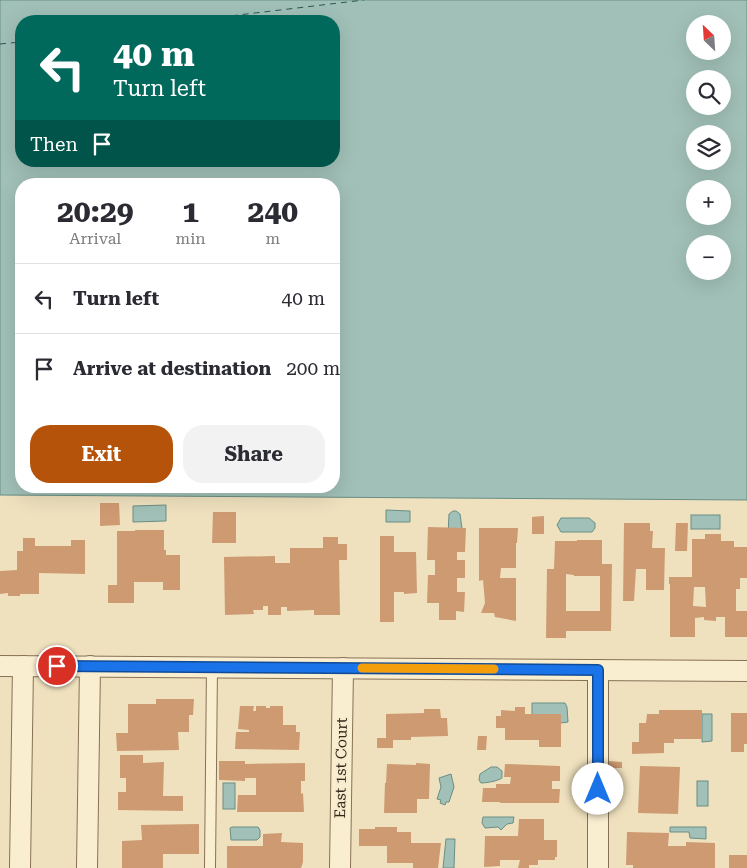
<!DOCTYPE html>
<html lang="en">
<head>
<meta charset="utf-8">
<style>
  :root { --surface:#fff; --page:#f2f2f3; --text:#2b2b33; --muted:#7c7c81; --line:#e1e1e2; --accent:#b45309 }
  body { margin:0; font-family:"Roboto Serif",serif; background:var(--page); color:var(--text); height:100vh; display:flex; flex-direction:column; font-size:19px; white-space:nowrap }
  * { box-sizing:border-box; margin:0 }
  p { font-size:16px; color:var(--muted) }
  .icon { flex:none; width:28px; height:28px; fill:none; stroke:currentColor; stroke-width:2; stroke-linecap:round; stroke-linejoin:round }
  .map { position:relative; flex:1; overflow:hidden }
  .panel { position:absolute; left:15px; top:178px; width:325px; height:315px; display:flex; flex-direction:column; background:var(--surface); border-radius:20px; box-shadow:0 5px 20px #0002 }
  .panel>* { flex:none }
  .banner { position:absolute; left:15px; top:15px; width:325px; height:152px; border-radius:20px; box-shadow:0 5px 20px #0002; background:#00695c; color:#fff; overflow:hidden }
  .needle { width:32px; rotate:335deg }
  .fabs { position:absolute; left:686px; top:15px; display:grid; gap:10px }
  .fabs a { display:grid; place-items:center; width:45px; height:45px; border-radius:50%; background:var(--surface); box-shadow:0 5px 20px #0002; font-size:25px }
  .pin { position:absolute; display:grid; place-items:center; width:42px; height:42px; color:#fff; margin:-21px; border:2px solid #fff; border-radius:50%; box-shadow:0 1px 5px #0007 }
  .me { position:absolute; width:55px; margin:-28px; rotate:0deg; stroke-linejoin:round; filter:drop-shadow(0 0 4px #0008) }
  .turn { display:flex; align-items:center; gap:18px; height:105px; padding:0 15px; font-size:22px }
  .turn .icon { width:65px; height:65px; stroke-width:2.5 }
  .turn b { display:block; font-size:35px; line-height:42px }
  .then { display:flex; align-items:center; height:48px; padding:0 15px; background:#0003; gap:10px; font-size:19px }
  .eta { display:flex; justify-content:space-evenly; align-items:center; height:85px; text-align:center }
  .eta b { font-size:30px; font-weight:700; line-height:35px }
  .action { display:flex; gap:10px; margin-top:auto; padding:10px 15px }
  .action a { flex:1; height:58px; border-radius:20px; background:var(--accent); color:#fff; font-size:20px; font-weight:700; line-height:58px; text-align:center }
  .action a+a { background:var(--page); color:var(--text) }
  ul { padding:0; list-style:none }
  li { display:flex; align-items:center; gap:15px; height:70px; padding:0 15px; border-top:1px solid var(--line) }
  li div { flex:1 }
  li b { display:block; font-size:19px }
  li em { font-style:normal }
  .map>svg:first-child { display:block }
  .water { fill:#a1c0b7; stroke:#698e85; fill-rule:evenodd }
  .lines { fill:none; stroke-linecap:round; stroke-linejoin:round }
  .ferry { stroke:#2a5754; stroke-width:1; stroke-dasharray:6 5; stroke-linecap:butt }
  .building { fill:#ce9a72; fill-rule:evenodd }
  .service-casing { stroke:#877156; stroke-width:12 }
  .minor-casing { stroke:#877156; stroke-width:22 }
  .service { stroke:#faeed1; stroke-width:10 }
  .minor { stroke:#faeed1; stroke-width:20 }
  .route-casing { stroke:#114b97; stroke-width:12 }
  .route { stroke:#1a73e8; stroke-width:9 }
  .slow { stroke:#f59e0b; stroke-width:9 }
  .labels { text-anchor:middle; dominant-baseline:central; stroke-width:4; stroke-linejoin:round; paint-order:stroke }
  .street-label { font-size:15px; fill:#36291b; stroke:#f6ebcd }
</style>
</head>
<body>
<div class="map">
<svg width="747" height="868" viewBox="0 0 747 868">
  <rect width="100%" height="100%" fill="#efe1be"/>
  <g class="water">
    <path d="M 0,0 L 747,0 L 747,500 L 0,495 ZM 21,21 L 334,21 L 334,161 L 21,161 ZM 695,24 L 722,24 L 722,51 L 695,51 ZM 695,79 L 722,79 L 722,106 L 695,106 ZM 695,134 L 722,134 L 722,161 L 695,161 ZM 21,184 L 334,184 L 334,486 L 21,486 ZM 695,189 L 722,189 L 722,216 L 695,216 ZM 695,244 L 722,244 L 722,271 L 695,271 Z"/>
    <path d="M 166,505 L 166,521 L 133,522 L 133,506 Z"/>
    <path d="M 386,510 L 410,511 L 410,522 L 386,522 Z"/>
    <path d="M 453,511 L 456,511 L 460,514 L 463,536 L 448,536 L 449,514 Z"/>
    <rect x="691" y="515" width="29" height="14"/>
    <path d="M 561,518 L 589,518 L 595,523 L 595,528 L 592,532 L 561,532 L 557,525 Z"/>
    <path d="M 532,703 L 565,703 L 567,707 L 568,722 L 561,723 L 532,715 Z"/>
    <path d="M 702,714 L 712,714 L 712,741 L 702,742 Z"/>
    <path d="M 491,767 L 497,767 L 502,771 L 502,778 C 498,781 486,783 481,783 L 479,780 L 480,774 Z"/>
    <path d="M 451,774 L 454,787 L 449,802 L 446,802 L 445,805 L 440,803 L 441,800 L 437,799 L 441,787 L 439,778 Z"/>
    <rect x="697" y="781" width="11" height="25"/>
    <rect x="223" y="783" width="12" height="26"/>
    <path d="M 483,817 L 514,817 L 513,823 L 507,824 L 501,830 L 498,827 L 485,828 L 482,823 Z"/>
    <path d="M 232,827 L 258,827 L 260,830 L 260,837 L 257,840 L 231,840 L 230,828 Z"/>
    <path d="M 670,827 L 706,827 L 706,839 L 690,838 L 689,832 L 670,832 Z"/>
    <path d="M 446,839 L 455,839 L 454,868 L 443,868 Z"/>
  </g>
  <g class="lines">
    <g class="ferry">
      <path d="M 188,21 L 364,0"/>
      <path d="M 0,44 L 21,42"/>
    </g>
  </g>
  <g class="building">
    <path d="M 100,503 L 119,503 L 120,525 L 100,526 Z"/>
    <path d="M 213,512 L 236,512 L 236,543 L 212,543 Z"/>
    <path d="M 544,516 L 544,534 L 532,534 L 532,517 Z"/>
    <path d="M 624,523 L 650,523 L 650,531 L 653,531 L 652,548 L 665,548 L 664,590 L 646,590 L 646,569 L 636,569 L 634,601 L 623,601 Z"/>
    <path d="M 676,523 L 688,523 L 687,551 L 675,551 Z"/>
    <path d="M 428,527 L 466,528 L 465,552 L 457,552 L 457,560 L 465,560 L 465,578 L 457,578 L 457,592 L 465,592 L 464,612 L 456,611 L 456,620 L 439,620 L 439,603 L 427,603 L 428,575 L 435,575 L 435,560 L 427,560 Z"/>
    <path d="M 479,528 L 518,528 L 517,543 L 516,543 L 516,568 L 501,568 L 500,578 L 516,578 L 516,621 L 495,617 L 494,613 L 481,613 L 485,603 L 483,580 L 479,581 Z"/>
    <path d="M 135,530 L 164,530 L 164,550 L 166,550 L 166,555 L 180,555 L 180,590 L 163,590 L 163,582 L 134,582 L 134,603 L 108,603 L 108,585 L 117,585 L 117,531 L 135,531 Z"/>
    <path d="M 705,534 L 721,534 L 721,541 L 734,541 L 734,547 L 747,547 L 747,578 L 740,578 L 740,589 L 736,589 L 736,611 L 747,611 L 747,637 L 725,637 L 725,617 L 716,617 L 716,621 L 704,620 L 704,617 L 695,618 L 695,637 L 670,637 L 670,584 L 669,584 L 669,577 L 692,577 L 692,539 L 705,539 ZM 694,587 L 705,587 L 706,607 L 693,606 Z"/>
    <path d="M 380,536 L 394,536 L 394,552 L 416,552 L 417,593 L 404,594 L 404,592 L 394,592 L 394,622 L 380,622 Z"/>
    <path d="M 323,537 L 338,537 L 338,544 L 347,544 L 347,560 L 339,560 L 340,615 L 314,615 L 314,610 L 287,611 L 287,607 L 281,607 L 281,615 L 268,615 L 268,606 L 263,606 L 263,610 L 253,610 L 254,614 L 225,615 L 224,557 L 275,556 L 275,563 L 290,563 L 290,548 L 323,548 Z"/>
    <path d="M 23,538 L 35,538 L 35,546 L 71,546 L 71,540 L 85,540 L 85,574 L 39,573 L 39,594 L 20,594 L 20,596 L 8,596 L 8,593 L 0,594 L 0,571 L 17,570 L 17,551 L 23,551 Z"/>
    <path d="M 577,540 L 602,540 L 602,564 L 612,564 L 611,631 L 566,631 L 566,638 L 546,638 L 547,569 L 554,569 L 555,541 L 577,541 ZM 566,574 L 574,575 L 574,576 L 600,576 L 600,611 L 566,611 Z"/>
    <path d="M 156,699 L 194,699 L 193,715 L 189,715 L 189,732 L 178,732 L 179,750 L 117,751 L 116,733 L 128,733 L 128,704 L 156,704 Z"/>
    <path d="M 240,706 L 254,706 L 253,711 L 256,711 L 256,706 L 266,706 L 266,708 L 270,708 L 270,706 L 283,706 L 283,725 L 296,725 L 296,732 L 300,732 L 299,750 L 235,749 L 236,732 L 249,732 L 249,730 L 238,729 Z"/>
    <path d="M 515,707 L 525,707 L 525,714 L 561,714 L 561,747 L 539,747 L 539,740 L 505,740 L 505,728 L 496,728 L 496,716 L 501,716 L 501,710 L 515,711 Z"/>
    <path d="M 424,709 L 440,709 L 441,718 L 447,718 L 448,736 L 411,737 L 411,740 L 393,740 L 393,748 L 377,748 L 377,738 L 386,738 L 386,714 L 424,713 Z"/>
    <path d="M 659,710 L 702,710 L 702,739 L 674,739 L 674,743 L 664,743 L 664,753 L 632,754 L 632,742 L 639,742 L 639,723 L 646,723 L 647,714 L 659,714 Z"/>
    <path d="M 731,713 L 747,713 L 747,744 L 744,744 L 744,752 L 731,752 Z"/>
    <path d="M 478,736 L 487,736 L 486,750 L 477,750 Z"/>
    <path d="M 120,755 L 143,755 L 143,763 L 164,762 L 163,796 L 183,796 L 183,811 L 118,810 L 118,792 L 126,792 L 126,778 L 120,778 Z"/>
    <path d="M 219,761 L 245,761 L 245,764 L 305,763 L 305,781 L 301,781 L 301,794 L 303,793 L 304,812 L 237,812 L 238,795 L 256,795 L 256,778 L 245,778 L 245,781 L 219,780 Z"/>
    <path d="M 608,761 L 622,762 L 622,768 L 608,768 Z"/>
    <path d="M 416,763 L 430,764 L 429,799 L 417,799 L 417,813 L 384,813 L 385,783 L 386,783 L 387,764 L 416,765 Z"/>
    <path d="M 505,764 L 560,766 L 560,781 L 552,781 L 552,789 L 560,789 L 559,803 L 500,803 L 500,802 L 482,802 L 483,788 L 496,788 L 496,784 L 510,784 L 511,777 L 504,777 Z"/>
    <path d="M 640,766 L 680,767 L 678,814 L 638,813 Z"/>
    <path d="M 519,819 L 544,819 L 544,840 L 557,840 L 557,857 L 555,857 L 555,860 L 538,860 L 538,865 L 529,865 L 529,868 L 518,868 L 520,860 L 500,860 L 500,866 L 484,867 L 485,836 L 518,836 Z"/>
    <path d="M 199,824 L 199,854 L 163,854 L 163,868 L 122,868 L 122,841 L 142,840 L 141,825 Z"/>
    <path d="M 375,827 L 397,827 L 397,832 L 411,832 L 411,843 L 441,843 L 438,868 L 413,868 L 413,863 L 387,863 L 387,846 L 359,846 L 359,829 L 375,829 Z"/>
    <path d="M 627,832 L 669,833 L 668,846 L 686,846 L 686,842 L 715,843 L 715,868 L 633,868 L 633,865 L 626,865 Z"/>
    <path d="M 282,833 L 281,842 L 303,843 L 303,862 L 301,868 L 227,868 L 227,846 L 263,846 L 263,834 Z"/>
    <rect x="729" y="855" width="18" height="13"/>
  </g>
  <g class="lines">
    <g class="service-casing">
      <path id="service" d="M 210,868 L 212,667"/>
    </g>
    <g class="minor-casing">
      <g id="minor">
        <path d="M 0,666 L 747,671"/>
        <path d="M 20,868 L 23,666"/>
        <path d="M 87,868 L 90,666"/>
        <path d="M 340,868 L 343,668"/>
        <path d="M 598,868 L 598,670"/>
      </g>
    </g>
    <use href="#service" class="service"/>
    <use href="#minor" class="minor"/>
  </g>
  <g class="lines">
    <g class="route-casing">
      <path id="route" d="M 57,666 L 598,670 L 598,789"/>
    </g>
    <use href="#route" class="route"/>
    <path class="slow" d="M 362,668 L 494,669"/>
  </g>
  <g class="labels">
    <g class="street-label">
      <text transform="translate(341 768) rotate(-89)">East 1st Court</text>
    </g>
  </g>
</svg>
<div class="fabs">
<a><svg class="needle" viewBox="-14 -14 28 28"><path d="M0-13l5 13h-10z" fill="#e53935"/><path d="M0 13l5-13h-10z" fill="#7c7c81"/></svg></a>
<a><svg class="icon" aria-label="search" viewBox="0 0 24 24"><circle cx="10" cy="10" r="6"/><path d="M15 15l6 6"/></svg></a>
<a><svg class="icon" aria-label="layers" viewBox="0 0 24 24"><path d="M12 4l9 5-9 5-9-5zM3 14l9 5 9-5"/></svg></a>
<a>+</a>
<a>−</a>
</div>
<div class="pin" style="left:57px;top:666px;background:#d93025"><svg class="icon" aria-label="arrive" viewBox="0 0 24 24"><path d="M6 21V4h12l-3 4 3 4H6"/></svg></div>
<svg class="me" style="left:598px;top:789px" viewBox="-20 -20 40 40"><circle r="19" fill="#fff"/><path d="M0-13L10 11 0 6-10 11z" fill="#1a73e8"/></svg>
<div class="banner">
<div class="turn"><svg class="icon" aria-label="left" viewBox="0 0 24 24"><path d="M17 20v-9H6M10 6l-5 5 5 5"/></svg><div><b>40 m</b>Turn left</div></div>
<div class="then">Then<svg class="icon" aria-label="arrive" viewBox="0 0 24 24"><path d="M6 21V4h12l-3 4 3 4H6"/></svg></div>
</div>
<section class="panel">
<div class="eta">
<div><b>20:29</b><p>Arrival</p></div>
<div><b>1</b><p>min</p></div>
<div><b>240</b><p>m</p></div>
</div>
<ul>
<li><svg class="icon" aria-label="left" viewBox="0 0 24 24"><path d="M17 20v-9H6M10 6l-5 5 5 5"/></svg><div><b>Turn left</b></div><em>40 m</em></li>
<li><svg class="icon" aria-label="arrive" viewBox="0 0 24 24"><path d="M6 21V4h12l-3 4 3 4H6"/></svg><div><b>Arrive at destination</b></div><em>200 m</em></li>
</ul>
<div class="action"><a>Exit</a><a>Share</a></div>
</section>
</div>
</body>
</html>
